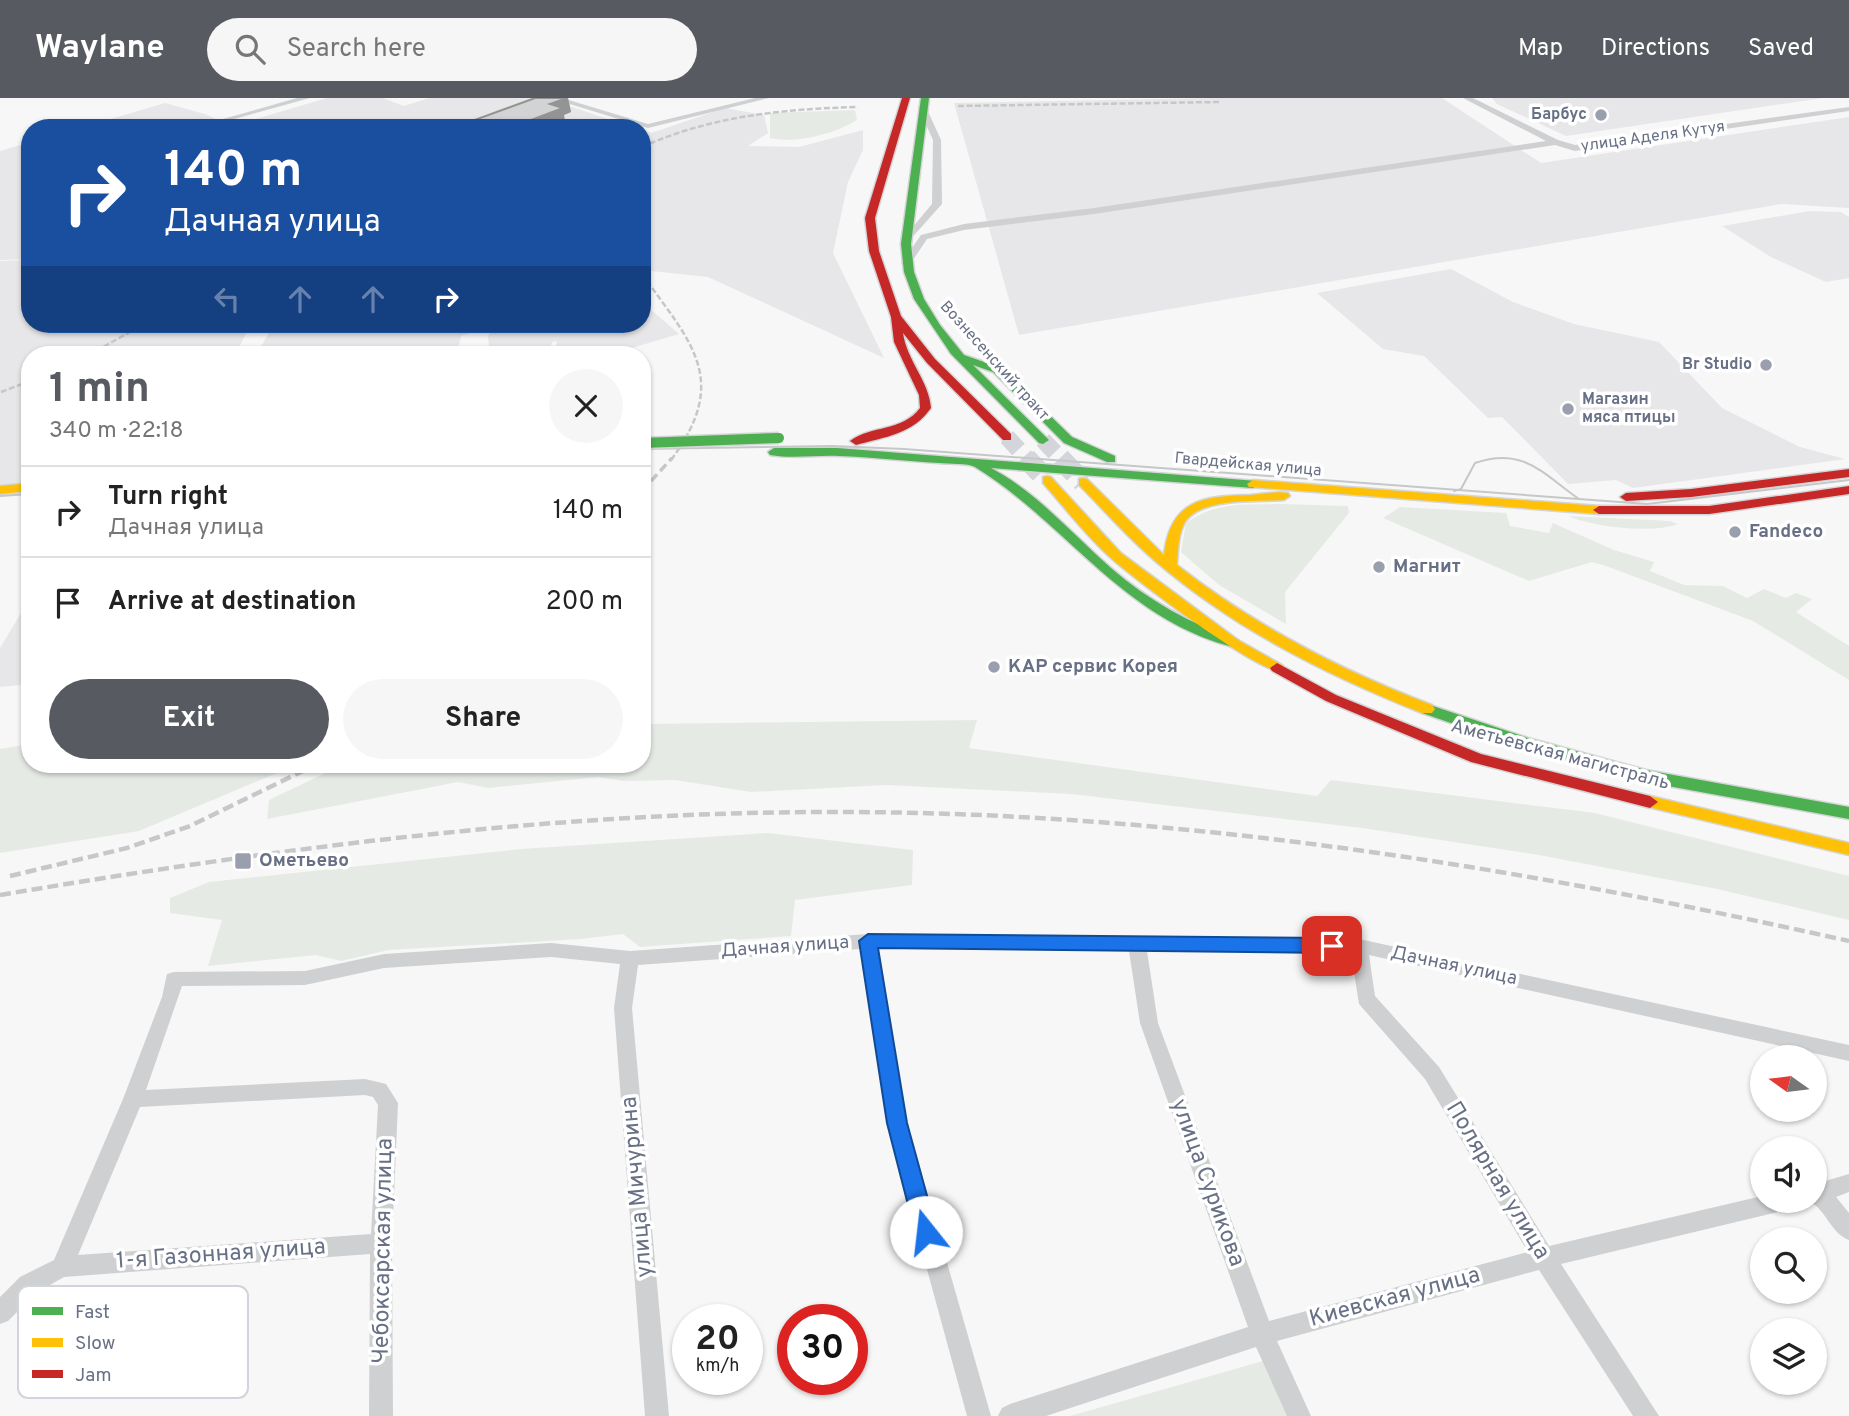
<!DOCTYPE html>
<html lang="en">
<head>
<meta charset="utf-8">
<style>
  :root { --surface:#fff; --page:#f6f6f6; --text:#222; --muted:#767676; --line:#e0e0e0; --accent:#585a61 }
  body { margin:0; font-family:Overpass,sans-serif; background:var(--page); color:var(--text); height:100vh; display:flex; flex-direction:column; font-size:26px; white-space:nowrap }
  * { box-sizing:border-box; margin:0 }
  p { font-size:23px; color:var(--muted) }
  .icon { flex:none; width:38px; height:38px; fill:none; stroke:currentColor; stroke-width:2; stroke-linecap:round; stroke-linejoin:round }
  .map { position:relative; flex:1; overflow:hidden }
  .side { position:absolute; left:21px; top:248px; width:630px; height:427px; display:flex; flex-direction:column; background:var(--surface); border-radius:28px; box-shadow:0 2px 5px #0004 }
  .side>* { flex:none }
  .hud { position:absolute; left:21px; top:21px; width:630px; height:214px; border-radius:28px; box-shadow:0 2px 5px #0004; background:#1a4fa0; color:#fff; overflow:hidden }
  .needle { width:46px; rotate:284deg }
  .buttons { position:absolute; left:1750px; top:947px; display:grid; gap:14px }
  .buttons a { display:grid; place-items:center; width:77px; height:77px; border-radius:50%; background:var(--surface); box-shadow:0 2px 5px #0004; font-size:35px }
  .speed { position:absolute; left:672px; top:1206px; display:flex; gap:14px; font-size:35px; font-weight:700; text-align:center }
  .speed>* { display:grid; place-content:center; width:91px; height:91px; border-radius:50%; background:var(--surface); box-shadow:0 2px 5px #0004; line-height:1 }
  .speed small { font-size:18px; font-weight:400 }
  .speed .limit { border:10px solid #d22; background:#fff; color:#111 }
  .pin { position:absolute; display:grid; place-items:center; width:60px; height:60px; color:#fff; margin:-30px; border-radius:14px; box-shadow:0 4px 10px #0006 }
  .me { position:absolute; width:77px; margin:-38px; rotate:344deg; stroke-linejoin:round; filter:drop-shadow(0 0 5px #0008) }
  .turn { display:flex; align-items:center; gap:24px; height:147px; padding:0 28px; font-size:32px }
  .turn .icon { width:91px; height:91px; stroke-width:2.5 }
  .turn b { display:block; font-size:49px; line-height:60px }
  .lanes { display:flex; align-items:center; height:66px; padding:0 28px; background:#0003; justify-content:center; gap:35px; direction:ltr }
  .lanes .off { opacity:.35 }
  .round { display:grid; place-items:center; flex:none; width:74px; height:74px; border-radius:37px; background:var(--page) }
  .summary { display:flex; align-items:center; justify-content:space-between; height:119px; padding:0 28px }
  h1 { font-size:42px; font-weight:700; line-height:52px; color:var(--accent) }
  .primary-button { display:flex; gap:14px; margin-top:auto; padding:14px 28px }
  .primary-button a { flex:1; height:80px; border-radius:42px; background:var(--accent); color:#fff; font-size:28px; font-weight:700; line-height:80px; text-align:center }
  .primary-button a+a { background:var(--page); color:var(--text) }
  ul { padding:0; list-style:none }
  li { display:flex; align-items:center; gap:21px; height:91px; padding:0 28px; border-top:2px solid var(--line) }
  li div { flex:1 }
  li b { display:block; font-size:26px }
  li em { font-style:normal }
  header { display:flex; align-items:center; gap:42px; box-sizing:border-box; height:98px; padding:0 35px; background:var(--accent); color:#fff }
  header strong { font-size:33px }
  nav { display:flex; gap:38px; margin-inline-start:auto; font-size:24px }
  .search { width:490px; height:63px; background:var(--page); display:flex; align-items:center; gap:18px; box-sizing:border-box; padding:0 24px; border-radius:38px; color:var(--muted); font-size:26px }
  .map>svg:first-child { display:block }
  .built { fill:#e7e7e9 }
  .green { fill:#e6eae5 }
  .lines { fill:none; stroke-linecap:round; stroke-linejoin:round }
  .primary-tunnel-far1 { stroke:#d3d5db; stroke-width:17; stroke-dasharray:17 9; stroke-linecap:butt }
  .primary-tunnel { stroke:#d3d5db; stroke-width:21; stroke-dasharray:21 10; stroke-linecap:butt }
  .fast-casing { stroke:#d4d5d6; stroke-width:3 }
  .slow-casing { stroke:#d4d5d6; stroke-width:3 }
  .jam-casing { stroke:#d4d5d6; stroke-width:3 }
  .street { fill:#cfd0d2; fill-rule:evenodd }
  .fast { fill:#4caf50; fill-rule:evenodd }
  .slow { fill:#ffc107; fill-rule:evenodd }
  .jam { fill:#c62828; fill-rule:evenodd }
  .tram { stroke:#c6c7c8; stroke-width:2 }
  .rail-far2 { stroke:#c6c7c8; stroke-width:2.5; stroke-dasharray:6 2.5; stroke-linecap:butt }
  .rail-far1 { stroke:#c6c7c8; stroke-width:3.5; stroke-dasharray:9 4.5; stroke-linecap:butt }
  .rail { stroke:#c6c7c8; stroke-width:4.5; stroke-dasharray:11 5; stroke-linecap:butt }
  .fast-bridge-casing { stroke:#d4d5d6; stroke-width:13; stroke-linecap:butt }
  .fast-bridge { stroke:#4caf50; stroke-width:10 }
  .wall { fill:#b5b5b6 }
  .shaded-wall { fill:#939494 }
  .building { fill:#d2d3d4; stroke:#939494; stroke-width:2 }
  .route { fill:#1a73e8; stroke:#114b97; stroke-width:2 }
  .poi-dot { fill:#9a9fae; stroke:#fff; stroke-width:2.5 }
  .labels { text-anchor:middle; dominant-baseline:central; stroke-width:7; stroke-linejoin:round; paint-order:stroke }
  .far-poi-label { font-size:16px; font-weight:bold; fill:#687086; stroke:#fff; text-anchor:end }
  .far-street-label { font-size:16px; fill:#687086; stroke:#fff }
  .poi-label { font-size:19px; font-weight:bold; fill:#687086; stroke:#fff; text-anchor:start }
  .street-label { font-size:19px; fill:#687086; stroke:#fff }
  .near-street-label { font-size:23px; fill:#687086; stroke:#fff }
  .key { fill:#fff; stroke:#d2d4db; stroke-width:2 }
  .key-label { font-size:19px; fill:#687086 }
</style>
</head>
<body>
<header>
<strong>Waylane</strong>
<div class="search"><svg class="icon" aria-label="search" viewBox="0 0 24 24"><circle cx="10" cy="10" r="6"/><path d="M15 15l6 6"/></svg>Search here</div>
<nav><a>Map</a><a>Directions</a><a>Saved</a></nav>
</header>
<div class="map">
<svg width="1849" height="1318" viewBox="0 0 1849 1318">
  <rect width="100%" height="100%" fill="#f7f7f7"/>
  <g class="built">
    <path d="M 327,0 L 383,0 L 404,8 L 429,0 L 545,0 L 635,30 L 80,30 L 165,5 L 205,16 L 232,28 Z"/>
    <path d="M 1213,0 L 1442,0 L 1541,65 L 1849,19 L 1849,110 L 1782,106 L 1019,237 L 954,5 Z"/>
    <path d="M 1492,0 L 1823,0 L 1566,38 L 1497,6 Z"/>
    <path d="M 725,10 L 764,17 L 768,35 L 748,48 L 799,49 L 863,32 L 863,52 L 848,84 L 833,155 L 884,260 L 708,179 L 642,172 L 642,32 L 651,35 Z"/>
    <path d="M 30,44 L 30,161 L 0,162 L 0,53 Z"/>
    <path d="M 1810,113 L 1841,114 L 1849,119 L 1849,180 L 1826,184 L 1771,159 L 1722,128 Z"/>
    <path d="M 30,162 L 30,226 L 251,226 L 235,257 L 30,257 L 30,386 L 0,388 L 0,163 Z"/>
    <path d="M 1451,171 L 1513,204 L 1574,226 L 1659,244 L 1722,310 L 1800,349 L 1845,361 L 1633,390 L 1616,382 L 1568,386 L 1502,319 L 1488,320 L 1424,258 L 1383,251 L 1317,195 Z"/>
    <path d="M 642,204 L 679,236 L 608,257 L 555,257 L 557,243 L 552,244 L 549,257 L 467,257 L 470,250 L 489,248 L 488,238 L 491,233 L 514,226 L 642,226 Z"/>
    <path d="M 255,226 L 497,226 L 461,238 L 457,257 L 256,257 L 270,233 L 253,230 Z"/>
    <path d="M 30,500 L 30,586 L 0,589 L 0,550 Z"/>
  </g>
  <g class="green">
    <path d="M 855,12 L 857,22 C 835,36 795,46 770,40 L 770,15 Z"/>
    <path d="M 1280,406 L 1348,408 L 1349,415 L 1285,494 L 1286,526 L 1219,487 L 1181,454 L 1186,425 C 1218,403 1242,407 1280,406 Z"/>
    <path d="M 1400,409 L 1506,415 L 1510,428 L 1549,435 L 1553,425 L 1614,452 L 1654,464 L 1650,473 L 1684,487 L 1723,488 L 1747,500 L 1764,491 L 1786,500 L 1796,495 L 1812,501 L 1796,514 L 1849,548 L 1849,582 L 1753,523 L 1606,468 L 1592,464 L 1529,483 L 1383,420 Z"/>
    <path d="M 1568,418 L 1670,423 L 1678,426 C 1651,436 1594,429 1568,418 Z"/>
    <path d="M 977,622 L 969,650 L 1317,698 L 1331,682 L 1595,715 L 1849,778 L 1849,822 L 1717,791 L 1539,757 L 1362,730 L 1071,696 L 886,687 L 751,694 L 675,682 L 623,683 L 598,679 L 488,690 L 458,684 L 267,721 L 269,702 L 342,667 L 642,667 L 642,626 Z"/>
    <path d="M 30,646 L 30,667 L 296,667 L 139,733 L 0,755 L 0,651 Z"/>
    <path d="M 768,735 L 913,752 L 912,787 L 795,802 L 791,838 L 640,849 L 623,836 L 581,841 L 389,852 L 341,863 L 316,857 L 208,868 L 222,822 L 170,815 L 170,800 L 209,784 L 521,751 Z"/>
    <path d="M 1263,1263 L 1288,1318 L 1070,1318 Z"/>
  </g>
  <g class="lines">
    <g class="primary-tunnel-far1">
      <path d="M 1007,339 L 1028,362"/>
      <path d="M 1043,342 L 1062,362"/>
    </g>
    <g class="primary-tunnel">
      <path d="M 1026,360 L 1047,382"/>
      <path d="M 1060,360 L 1083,384"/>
    </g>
    <g class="fast-casing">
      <g id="fast">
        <path d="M 921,0 L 929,0 L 911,146 L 914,174 L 924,201 L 940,227 L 964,257 L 1001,270 L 1072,339 L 1115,358 L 1115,364 L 1107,364 L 1064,345 L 993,274 L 973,267 L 1049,342 L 1043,346 L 1039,345 L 951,256 L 914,201 L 904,174 L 901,146 Z"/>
        <path d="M 774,350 L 837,350 L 1257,383 L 1259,386 L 1253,390 L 991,370 C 1038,395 1072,436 1111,470 C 1149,503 1191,526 1238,542 L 1240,545 L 1233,549 C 1123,521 1066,425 975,369 C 968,365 949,366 939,365 C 906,363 872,359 839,358 C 816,357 792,361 770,357 L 768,354 Z"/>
        <path d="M 1427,606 L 1528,640 L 1646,672 L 1849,709 L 1849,721 L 1646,684 L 1517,648 L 1422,615 L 1419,611 Z"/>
      </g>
    </g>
    <g class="slow-casing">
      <g id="slow">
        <path d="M 1047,378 L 1051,379 L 1121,455 L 1238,542 L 1282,567 L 1284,570 L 1282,573 C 1262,578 1133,480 1112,461 C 1087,439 1065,410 1043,385 L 1043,379 Z"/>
        <path d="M 1083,380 L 1087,381 L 1164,457 C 1170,402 1203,398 1250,397 C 1263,396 1276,393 1288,395 L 1290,398 L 1284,402 C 1257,404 1202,399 1185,424 C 1178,437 1178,453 1177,467 C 1255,528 1340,572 1432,607 L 1435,611 L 1432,615 L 1422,615 C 1326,577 1233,530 1154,462 C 1127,439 1104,412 1079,387 L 1079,381 Z"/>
        <path d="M 1253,382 L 1599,408 L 1605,412 L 1599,416 L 1249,389 L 1247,386 Z"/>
        <path d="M 30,385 L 30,393 L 0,396 L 0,388 Z"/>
        <path d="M 1650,698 L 1849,745 L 1849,757 L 1644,708 L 1642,704 Z"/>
      </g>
    </g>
    <g class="jam-casing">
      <g id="jam">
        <path d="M 902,0 L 910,0 L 875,120 L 879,153 L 901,218 L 935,261 L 1011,336 L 1011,342 L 1003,342 L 927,265 L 903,235 C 907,263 929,283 931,310 C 913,336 885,339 856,347 L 850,343 C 871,327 902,334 920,310 L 919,297 L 894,244 L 891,219 L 869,153 L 865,120 Z"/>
        <path d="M 1849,371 L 1849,379 L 1691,399 L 1626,403 L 1620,399 L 1626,395 L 1691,391 Z"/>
        <path d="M 1849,388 L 1849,396 L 1709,416 L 1599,416 L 1593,412 L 1599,408 L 1709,408 Z"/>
        <path d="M 1277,565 L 1336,597 L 1481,656 L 1650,698 L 1658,704 L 1650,710 L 1471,664 L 1326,603 L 1272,573 L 1270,570 Z"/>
      </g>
    </g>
    <g class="street">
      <path d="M 297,0 L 310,0 L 227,23 L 223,21 Z"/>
      <path d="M 550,0 L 562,0 L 648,26 L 755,0 L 769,0 L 648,30 Z"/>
      <path d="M 1463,0 L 1473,0 L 1558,42 L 1575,47 L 1849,9 L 1849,13 L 1575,53 L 1555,47 L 1094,116 L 964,132 L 927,141 L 909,168 L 901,166 L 921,137 L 964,126 L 1094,110 L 1546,43 Z"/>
      <path d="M 922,7 L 926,9 L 941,42 L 942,106 L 907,145 L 902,142 L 932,106 L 933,42 L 918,9 Z"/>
      <path d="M 868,836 L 1359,841 L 1849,947 L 1849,963 L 1369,857 L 1375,898 L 1439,969 L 1549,1148 L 1762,1098 L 1762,1102 L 1796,1102 L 1793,1109 L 1786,1112 L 1561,1166 L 1659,1318 L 1633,1318 L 1539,1172 L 1277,1243 L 1311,1318 L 1287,1318 L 1256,1249 L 1046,1318 L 998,1318 L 1002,1310 L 1010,1306 L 1248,1229 L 1140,925 L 1129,853 L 878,850 L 907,1025 L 991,1318 L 967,1318 L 887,1025 L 860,851 L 638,867 L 632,910 L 669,1318 L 645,1318 L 614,910 L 620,866 L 551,859 L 384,870 L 305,887 L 182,888 L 146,992 L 365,981 L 386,986 L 398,1005 L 392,1145 L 393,1318 L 369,1318 L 370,1156 L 64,1179 L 36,1195 L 8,1223 L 0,1226 L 0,1199 L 20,1179 L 54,1162 L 123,1001 L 162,899 L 167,876 L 174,874 L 305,873 L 384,856 L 551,845 L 630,853 ZM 1147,853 L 1351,855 L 1359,906 L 1425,981 L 1528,1154 L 1269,1223 L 1158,925 ZM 365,997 L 373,999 L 378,1007 L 371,1136 L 78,1157 L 140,1009 Z"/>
      <path d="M 1849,1076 L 1849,1094 L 1836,1099 L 1849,1115 L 1849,1142 C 1830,1135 1826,1110 1807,1102 L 1815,1102 L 1815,1086 Z"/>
    </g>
    <use href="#fast" class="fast"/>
    <use href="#slow" class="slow"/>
    <use href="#jam" class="jam"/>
    <g class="tram">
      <path d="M 642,351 L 832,348 L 904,351 L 1647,406 L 1849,382"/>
      <path d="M 1454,393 L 1461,391 L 1475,365 C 1523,348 1543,376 1579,401"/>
      <path d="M 0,398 L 30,396"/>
    </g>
    <g class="rail-far2">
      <path d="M 958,8 L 1219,4"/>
      <path d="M 642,49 C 711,18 783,11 858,9"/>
      <path d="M 642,176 C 691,245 731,281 671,362"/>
      <path d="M 89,257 L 144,226"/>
      <path d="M 1,294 L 30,283"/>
    </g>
    <path class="rail-far1" d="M 642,393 L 672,360"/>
    <g class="rail">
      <path d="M 10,778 L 127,750 L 190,728 L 315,667"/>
      <path d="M 0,797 C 274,751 550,714 829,714 C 1174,713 1513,768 1849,843"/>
    </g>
    <g class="fast-bridge-casing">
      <path id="fast-bridge" d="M 642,345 L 779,340"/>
    </g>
    <use href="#fast-bridge" class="fast-bridge"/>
  </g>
  <path class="wall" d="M 535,0 L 568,0 L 571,14 L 564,17 L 565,24 L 552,30 L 470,30 L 469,24 Z"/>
  <path class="shaded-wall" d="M 567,0 L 568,0 L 571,14 L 564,17 L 565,24 L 552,30 L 510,30 L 550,6 Z"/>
  <path class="building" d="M 535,0 L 567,0 L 550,6 L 563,10 L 510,30 L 484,30 L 469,24 Z"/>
  <path class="route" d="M 868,836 L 1332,840 L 1341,848 L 1332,855 L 878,850 L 907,1025 L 937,1134 L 934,1142 L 926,1144 L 918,1142 L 915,1134 L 887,1025 L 859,843 Z"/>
  <g class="poi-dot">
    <circle cx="1601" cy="17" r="7"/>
    <circle cx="1766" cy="267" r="7"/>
    <circle cx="1568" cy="311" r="7"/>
    <circle cx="1735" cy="434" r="7"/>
    <circle cx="1379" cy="469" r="7"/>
    <circle cx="994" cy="569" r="7"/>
    <rect x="234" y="754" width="18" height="18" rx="3.5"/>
  </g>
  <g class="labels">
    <g class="far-poi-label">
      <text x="1587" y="17">Барбус</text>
      <text x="1752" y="267">Br Studio</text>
      <text x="1582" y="302" text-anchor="start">Магазин<tspan x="1582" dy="18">мяса птицы</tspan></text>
    </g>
    <g class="far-street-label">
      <text transform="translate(1653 39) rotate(-8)">улица Аделя Кутуя</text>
      <text transform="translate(994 263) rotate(48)">Вознесенский тракт</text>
      <text transform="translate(1248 367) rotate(5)">Гвардейская улица</text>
    </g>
    <g class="poi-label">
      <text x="1749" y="434">Fandeco</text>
      <text x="1393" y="469">Магнит</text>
      <text x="1008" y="569">КАР сервис Корея</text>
      <text x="259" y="763">Ометьево</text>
    </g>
    <g class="street-label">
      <text transform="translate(1560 657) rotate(15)">Аметьевская магистраль</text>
      <text transform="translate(785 849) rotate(-4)">Дачная улица</text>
      <text transform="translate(1454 868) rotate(12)">Дачная улица</text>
    </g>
    <g class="near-street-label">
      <text transform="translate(1497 1083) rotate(59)">Полярная улица</text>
      <text transform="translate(1207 1085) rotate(70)">улица Сурикова</text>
      <text transform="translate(638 1089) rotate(-95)">улица Мичурина</text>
      <text transform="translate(384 1153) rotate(-89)">Чебоксарская улица</text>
      <text transform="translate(221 1157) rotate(-4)">1-я Газонная улица</text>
      <text transform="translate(1395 1200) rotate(-15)">Киевская улица</text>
    </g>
  </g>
  <rect x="18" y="1188" width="230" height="112" rx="10" class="key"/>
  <rect x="32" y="1209" width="31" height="8" fill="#4caf50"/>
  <rect x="32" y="1240" width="31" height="9" fill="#ffc107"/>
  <rect x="32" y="1272" width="31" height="8" fill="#c62828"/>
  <g class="key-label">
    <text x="75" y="1220">Fast</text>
    <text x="75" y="1251">Slow</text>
    <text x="75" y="1283">Jam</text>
  </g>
</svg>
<div class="buttons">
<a><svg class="needle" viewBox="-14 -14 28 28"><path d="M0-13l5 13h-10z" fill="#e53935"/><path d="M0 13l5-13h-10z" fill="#767676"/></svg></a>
<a><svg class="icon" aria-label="sound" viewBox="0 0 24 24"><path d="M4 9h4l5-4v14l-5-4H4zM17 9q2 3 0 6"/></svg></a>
<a><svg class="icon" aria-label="search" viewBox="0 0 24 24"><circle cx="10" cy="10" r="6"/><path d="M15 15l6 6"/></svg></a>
<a><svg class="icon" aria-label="layers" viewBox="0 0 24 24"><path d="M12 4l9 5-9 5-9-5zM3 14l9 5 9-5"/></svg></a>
</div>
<div class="speed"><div>20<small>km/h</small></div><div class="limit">30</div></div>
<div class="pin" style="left:1332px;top:848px;background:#d93025"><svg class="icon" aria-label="arrive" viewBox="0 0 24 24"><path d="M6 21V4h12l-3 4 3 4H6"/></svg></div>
<svg class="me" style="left:926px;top:1134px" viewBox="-20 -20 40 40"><circle r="19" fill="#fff"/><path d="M0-13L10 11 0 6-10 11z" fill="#1a73e8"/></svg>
<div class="hud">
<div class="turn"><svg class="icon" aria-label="right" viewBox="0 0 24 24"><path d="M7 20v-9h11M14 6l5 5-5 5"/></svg><div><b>140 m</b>Дачная улица</div></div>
<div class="lanes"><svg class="icon off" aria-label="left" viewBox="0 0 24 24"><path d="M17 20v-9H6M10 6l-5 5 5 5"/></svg><svg class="icon off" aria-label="ahead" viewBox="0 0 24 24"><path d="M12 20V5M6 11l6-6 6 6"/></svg><svg class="icon off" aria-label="ahead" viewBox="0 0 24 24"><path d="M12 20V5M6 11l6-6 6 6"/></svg><svg class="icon" aria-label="right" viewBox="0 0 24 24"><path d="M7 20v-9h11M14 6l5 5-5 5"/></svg></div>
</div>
<section class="side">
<div class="summary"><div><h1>1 min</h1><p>340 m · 22:18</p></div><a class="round"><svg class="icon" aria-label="close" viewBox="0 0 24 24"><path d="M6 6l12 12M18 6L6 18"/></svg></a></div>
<ul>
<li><svg class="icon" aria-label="right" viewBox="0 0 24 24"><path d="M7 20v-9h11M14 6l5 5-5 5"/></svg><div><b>Turn right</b><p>Дачная улица</p></div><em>140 m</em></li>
<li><svg class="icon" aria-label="arrive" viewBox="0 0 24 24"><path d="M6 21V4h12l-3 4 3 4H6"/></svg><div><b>Arrive at destination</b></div><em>200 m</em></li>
</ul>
<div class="primary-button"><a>Exit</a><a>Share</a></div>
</section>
</div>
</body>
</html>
